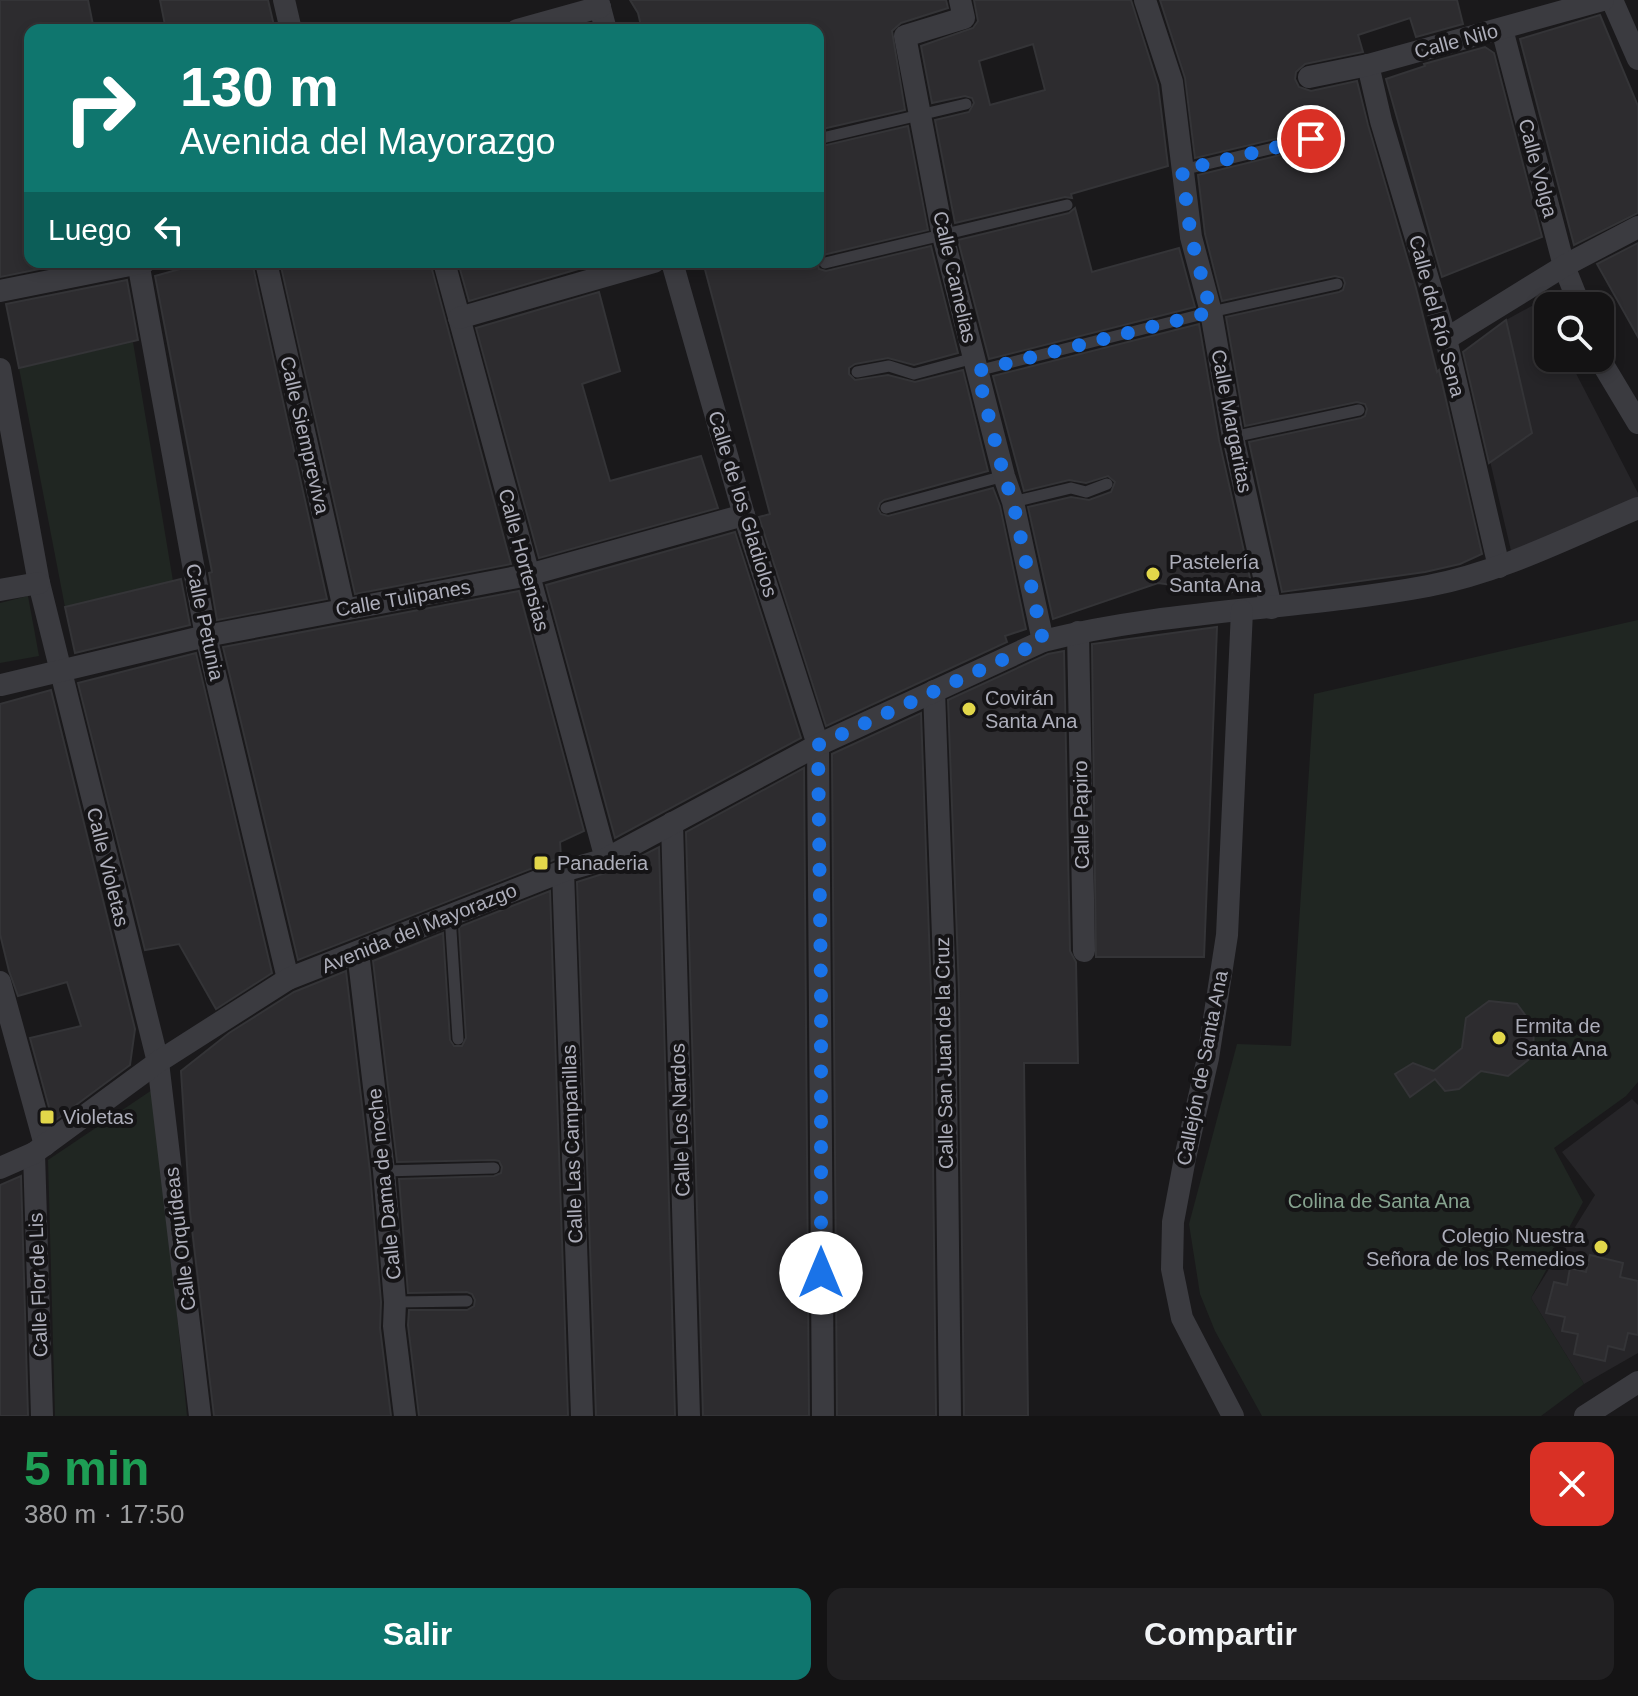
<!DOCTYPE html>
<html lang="es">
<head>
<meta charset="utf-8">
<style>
  :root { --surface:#141314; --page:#212022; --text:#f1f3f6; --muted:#9d9ea0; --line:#333234; --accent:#0f766e }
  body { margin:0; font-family:Arial,sans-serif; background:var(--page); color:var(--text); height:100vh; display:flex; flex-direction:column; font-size:30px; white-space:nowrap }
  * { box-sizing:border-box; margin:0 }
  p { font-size:26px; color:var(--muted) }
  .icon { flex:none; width:44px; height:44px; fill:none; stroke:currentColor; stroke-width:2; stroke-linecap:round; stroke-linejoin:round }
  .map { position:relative; height:1416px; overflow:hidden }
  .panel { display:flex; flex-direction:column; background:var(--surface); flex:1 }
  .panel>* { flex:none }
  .hud { position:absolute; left:24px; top:24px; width:800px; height:244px; border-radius:16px; box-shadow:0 4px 12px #0003,0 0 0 2px var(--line); background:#0f766e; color:#fff; overflow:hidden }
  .controls { position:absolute; left:1534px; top:292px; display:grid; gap:16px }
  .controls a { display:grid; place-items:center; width:80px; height:80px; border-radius:16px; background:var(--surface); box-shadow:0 4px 12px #0003,0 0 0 2px var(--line); font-size:40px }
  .pin { position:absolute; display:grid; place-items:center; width:68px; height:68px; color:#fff; margin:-34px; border:4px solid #fff; border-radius:50%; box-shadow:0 2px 8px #0007 }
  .me { position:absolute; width:88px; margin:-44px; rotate:0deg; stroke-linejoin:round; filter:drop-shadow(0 0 6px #0008) }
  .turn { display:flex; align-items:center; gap:28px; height:168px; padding:0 24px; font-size:36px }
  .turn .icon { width:104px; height:104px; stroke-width:2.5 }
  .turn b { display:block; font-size:56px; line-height:68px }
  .then { display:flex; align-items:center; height:76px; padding:0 24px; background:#0003; gap:16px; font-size:30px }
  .round { display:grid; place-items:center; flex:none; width:84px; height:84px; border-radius:16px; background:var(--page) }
  .head { display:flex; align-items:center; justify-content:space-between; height:136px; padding:0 24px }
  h1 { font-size:48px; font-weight:700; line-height:60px; color:#1e9e55 }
  .cta { display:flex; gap:16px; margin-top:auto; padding:16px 24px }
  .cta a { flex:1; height:92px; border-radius:16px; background:var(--accent); color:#fff; font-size:32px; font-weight:700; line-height:92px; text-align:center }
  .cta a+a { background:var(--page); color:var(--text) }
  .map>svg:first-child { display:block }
  .built { fill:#262528 }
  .green { fill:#202622 }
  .building { fill:#2d2c2f; stroke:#343437; stroke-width:2; fill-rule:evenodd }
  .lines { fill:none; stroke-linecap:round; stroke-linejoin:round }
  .lane { stroke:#3b3b40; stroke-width:11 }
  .street { stroke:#3b3b40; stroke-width:22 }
  .route { stroke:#1a73e8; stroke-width:14; stroke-dasharray:0 25.2 }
  .poi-dot { fill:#e2d74a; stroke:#151416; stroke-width:3 }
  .labels { text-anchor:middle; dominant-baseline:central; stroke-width:8; stroke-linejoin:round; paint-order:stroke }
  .street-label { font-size:20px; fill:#adaeba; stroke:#151416 }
  .poi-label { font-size:20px; fill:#adaeba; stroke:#151416; text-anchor:start }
  .park-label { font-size:20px; fill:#86a38f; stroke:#151416 }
</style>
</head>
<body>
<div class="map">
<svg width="1638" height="1416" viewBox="0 0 1638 1416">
  <rect width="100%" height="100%" fill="#1a191b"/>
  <g class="built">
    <path d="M 1539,302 L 1548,319 L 1548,358 L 1568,358 L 1638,493 L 1638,498 L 1512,555 L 1490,461 L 1532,433 L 1506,320 Z"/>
    <path d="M 1632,1099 L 1638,1105 L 1638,1353 L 1584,1384 L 1531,1298 L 1595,1195 L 1562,1152 Z"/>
  </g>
  <g class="green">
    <path d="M 133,342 L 173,581 L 65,607 L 19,368 Z"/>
    <path d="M 28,596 L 39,656 L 0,663 L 0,603 Z"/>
    <path d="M 1638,620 L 1638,1082 L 1626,1096 L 1554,1148 L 1583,1202 L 1531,1298 L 1584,1384 L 1541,1416 L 1262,1416 L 1215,1331 L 1200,1294 L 1189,1224 L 1237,1044 L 1291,1046 L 1314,694 Z"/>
    <path d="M 155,1088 L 187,1416 L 55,1416 L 48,1160 Z"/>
  </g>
  <g class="building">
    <path d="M 0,0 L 88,0 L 94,30 L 30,30 L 30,262 L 74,262 L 0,277 Z"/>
    <path d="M 160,0 L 268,0 L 275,30 L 166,30 Z"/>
    <path d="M 630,0 L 946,0 L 948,8 L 901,23 L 892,31 L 905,110 L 818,130 L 818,30 L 642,30 L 638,13 Z"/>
    <path d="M 974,0 L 1131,0 L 1158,85 L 1168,166 L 1071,194 L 1072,198 L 1065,197 L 955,223 L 935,120 L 969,112 L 974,103 L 972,98 L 965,96 L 932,103 L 921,46 L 973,28 L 978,21 ZM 1033,44 L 1045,90 L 990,105 L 979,61 Z"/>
    <path d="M 1160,0 L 1457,0 L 1463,24 L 1416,37 L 1410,18 L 1358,35 L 1363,52 L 1305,64 L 1296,72 L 1295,79 L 1299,87 L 1311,91 L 1357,81 L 1368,125 L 1416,288 L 1437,372 L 1439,370 L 1482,554 L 1460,564 L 1425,572 L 1282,592 L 1249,442 L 1361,418 L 1365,416 L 1367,409 L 1365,404 L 1357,402 L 1245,426 L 1226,317 L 1339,292 L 1343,290 L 1345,283 L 1343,278 L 1335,276 L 1222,301 L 1205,234 L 1198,175 L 1313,147 L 1317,145 L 1319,138 L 1317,133 L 1309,131 L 1195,158 L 1185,78 Z"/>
    <path d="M 1600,15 L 1638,106 L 1638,213 L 1574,245 L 1520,39 Z"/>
    <path d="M 1485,47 L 1494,53 L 1542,237 L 1442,277 L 1386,79 L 1425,66 L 1424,64 Z"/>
    <path d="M 908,126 L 928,230 L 823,255 L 818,259 L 818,147 Z"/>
    <path d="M 1075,208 L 1092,272 L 1179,248 L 1195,307 L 989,359 L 958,240 L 1069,213 Z"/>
    <path d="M 1638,243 L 1638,337 L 1597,264 Z"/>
    <path d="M 931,246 L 958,353 L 914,365 L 888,358 L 855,364 L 849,368 L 849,374 L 855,380 L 888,375 L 915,382 L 963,370 L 988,471 L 884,500 L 880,503 L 878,509 L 881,514 L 888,516 L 993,488 L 1000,506 L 1026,629 L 1005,636 L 1007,642 L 826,726 L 759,517 L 770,514 L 703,262 L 817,262 L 819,269 L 826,271 Z"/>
    <path d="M 205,262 L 252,262 L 327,599 L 217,620 L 209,573 L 212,572 L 155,276 Z"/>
    <path d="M 280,262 L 430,262 L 511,564 L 355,594 Z"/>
    <path d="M 458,262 L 591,262 L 592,265 L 469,301 Z"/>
    <path d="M 127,280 L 138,340 L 19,368 L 6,304 Z"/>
    <path d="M 599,292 L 620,371 L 582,384 L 610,481 L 701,456 L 718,508 L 539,558 L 476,328 Z"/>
    <path d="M 1506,320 L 1532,433 L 1489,463 L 1463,352 Z"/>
    <path d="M 1199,324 L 1219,440 L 1252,587 L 1229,593 L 1158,583 L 1053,619 L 1028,507 L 1071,497 L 1089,500 L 1111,492 L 1115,482 L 1108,476 L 1086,483 L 1069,480 L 1024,491 L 993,376 Z"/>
    <path d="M 735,532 L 801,738 L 615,838 L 546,585 Z"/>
    <path d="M 181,579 L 190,625 L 75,653 L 65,607 Z"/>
    <path d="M 519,591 L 584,831 L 560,842 L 561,857 L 298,960 L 223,647 Z"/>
    <path d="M 1217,627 L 1204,957 L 1096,957 L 1092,644 Z"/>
    <path d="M 1064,651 L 1070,951 L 1076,962 L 1078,1063 L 1024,1063 L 1028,1416 L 964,1416 L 959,990 L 948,700 L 1048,654 Z"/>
    <path d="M 196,653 L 272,973 L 216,1009 L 179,944 L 145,950 L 78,683 Z"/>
    <path d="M 51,690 L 135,1029 L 130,1065 L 53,1122 L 30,1038 L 81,1026 L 67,982 L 18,996 L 9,971 L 0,934 L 0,704 Z"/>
    <path d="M 921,713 L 931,991 L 936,1416 L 837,1416 L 832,754 Z"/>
    <path d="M 804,768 L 809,1416 L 703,1416 L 686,832 Z"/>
    <path d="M 659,847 L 675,1416 L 596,1416 L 577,882 L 612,871 Z"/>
    <path d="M 550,891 L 568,1416 L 419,1416 L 408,1325 L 409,1310 L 467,1310 L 474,1306 L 475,1300 L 472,1294 L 467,1292 L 408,1293 L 399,1179 L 494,1176 L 501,1173 L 502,1167 L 499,1161 L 494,1160 L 397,1162 L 373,961 L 443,933 L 450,1040 L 454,1046 L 462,1046 L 466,1038 L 459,927 Z"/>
    <path d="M 346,971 L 370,1172 L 381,1302 L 380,1328 L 391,1416 L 214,1416 L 190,1212 L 181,1071 L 229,1033 L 294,992 Z"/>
    <path d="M 1489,1001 L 1517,1004 L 1534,1027 L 1533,1056 L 1508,1076 L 1481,1071 L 1459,1089 L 1445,1091 L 1435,1079 L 1410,1097 L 1395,1074 L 1413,1063 L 1434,1071 L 1462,1048 L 1466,1018 Z"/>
    <path d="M 21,1176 L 28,1416 L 0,1416 L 0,1185 Z"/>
    <path d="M 1590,1255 L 1623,1263 L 1620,1277 L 1638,1281 L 1638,1335 L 1628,1333 L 1624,1350 L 1608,1346 L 1605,1361 L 1574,1354 L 1578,1334 L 1562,1331 L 1565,1317 L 1546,1313 L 1554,1282 L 1567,1285 L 1570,1268 L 1586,1272 Z"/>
  </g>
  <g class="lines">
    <g class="lane">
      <path d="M 818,139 L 966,104"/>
      <path d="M 1182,170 L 1311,139"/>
      <path d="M 825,263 L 1067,205"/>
      <path d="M 977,371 L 1211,312 L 1337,284"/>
      <path d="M 857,372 L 889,366 L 914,374 L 974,358"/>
      <path d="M 1233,437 L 1359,410"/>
      <path d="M 1013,502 L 1071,488 L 1086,492 L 1107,484"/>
      <path d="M 886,508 L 1004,476"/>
      <path d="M 450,915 L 458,1039"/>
      <path d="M 384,1171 L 494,1168"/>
      <path d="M 395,1302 L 467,1301"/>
    </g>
    <g class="street">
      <path d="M 284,0 L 291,30"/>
      <path d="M 598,0 L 606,30"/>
      <path d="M 960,0 L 964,18 L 905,36 L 943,236 L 1004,476 L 1013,502 L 1043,641"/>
      <path d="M 1145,0 L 1172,82 L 1191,237 L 1211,312 L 1233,437 L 1271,608"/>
      <path d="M 1612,0 L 1638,59"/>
      <path d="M 1502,29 L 1564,266 L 1580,306"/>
      <path d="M 517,30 L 600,7"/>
      <path d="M 1368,65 L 1381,121 L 1446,339 L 1499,567"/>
      <path d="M 1309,77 L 1368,65 L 1603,0"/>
      <path d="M 138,262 L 206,636 L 288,979"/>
      <path d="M 266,262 L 344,609"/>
      <path d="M 444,262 L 606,859"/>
      <path d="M 672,262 L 744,515 L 818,745 L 823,1416"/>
      <path d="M 0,291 L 145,262"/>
      <path d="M 459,318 L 654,262"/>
      <path d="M 1446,339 L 1564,266 L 1638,227"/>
      <path d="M 1599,358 L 1638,423"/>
      <path d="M 0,369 L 39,583 L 158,1062 L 200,1416"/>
      <path d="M 0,590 L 39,583"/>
      <path d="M 1078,632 L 1084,951"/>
      <path d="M 1,685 L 206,636 L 528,575 L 744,515"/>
      <path d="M 934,691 L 945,991 L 950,1416"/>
      <path d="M 672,823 L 689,1416"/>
      <path d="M 563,871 L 582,1416"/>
      <path d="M 358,952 L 384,1171 L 395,1302 L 394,1326 L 405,1416"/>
      <path d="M 0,982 L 45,1145"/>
      <path d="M 34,1153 L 42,1416"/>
      <path d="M 0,1168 L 34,1153 L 158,1062 L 288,979 L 563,871 L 606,859 L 818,745 L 1043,641 C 1169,609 1300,610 1428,586 C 1502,572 1569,537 1638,508"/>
      <path d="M 1233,1416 L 1182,1318 L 1172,1269 L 1173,1222 L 1185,1158 L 1208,1058 L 1227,935 L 1242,611"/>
      <path d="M 1585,1416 L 1638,1382"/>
    </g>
  </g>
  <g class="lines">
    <path class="route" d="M 821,1273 L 821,991 L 818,745 L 1043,641 L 1013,502 L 1004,476 L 977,371 L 1211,312 L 1191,237 L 1182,170 L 1311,139"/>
  </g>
  <g class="poi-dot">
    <circle cx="1153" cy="574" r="8"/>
    <circle cx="969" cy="709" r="8"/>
    <rect x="533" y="855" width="16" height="16" rx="4"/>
    <circle cx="1499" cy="1038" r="8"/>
    <rect x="39" y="1109" width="16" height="16" rx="4"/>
    <circle cx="1601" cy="1247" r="8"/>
  </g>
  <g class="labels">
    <g class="street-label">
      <text transform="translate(1456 41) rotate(-15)">Calle Nilo</text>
      <text transform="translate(1538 168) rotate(75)">Calle Volga</text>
      <text transform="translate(955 277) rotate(77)">Calle Camelias</text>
      <text transform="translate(1437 316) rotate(75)">Calle del Río Sena</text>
      <text transform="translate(1232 421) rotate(79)">Calle Margaritas</text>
      <text transform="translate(305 435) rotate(77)">Calle Siempreviva</text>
      <text transform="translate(743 504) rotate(73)">Calle de los Gladiolos</text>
      <text transform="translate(524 560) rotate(75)">Calle Hortensias</text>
      <text transform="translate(403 598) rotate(-10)">Calle Tulipanes</text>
      <text transform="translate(205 622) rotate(78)">Calle Petunia</text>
      <text transform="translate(1081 815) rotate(-91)">Calle Papiro</text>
      <text transform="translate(108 867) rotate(76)">Calle Violetas</text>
      <text transform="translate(419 928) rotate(-22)">Avenida del Mayorazgo</text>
      <text transform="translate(944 1053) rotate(-91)">Calle San Juan de la Cruz</text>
      <text transform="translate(1202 1068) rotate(-79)">Callejón de Santa Ana</text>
      <text transform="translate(680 1120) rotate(-92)">Calle Los Nardos</text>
      <text transform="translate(572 1144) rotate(-92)">Calle Las Campanillas</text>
      <text transform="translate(384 1184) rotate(-96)">Calle Dama de noche</text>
      <text transform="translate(180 1239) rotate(-97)">Calle Orquídeas</text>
      <text transform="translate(38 1285) rotate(-92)">Calle Flor de Lis</text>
    </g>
    <g class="poi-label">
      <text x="1169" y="562">Pastelería<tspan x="1169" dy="23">Santa Ana</tspan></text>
      <text x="985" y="698">Covirán<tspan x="985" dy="23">Santa Ana</tspan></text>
      <text x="557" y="863">Panaderia</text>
      <text x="1515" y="1026">Ermita de<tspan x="1515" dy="23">Santa Ana</tspan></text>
      <text x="63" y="1117">Violetas</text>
      <text x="1585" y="1236" text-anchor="end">Colegio Nuestra<tspan x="1585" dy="23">Señora de los Remedios</tspan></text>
    </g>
    <g class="park-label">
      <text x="1379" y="1201">Colina de Santa Ana</text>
    </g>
  </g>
</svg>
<div class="controls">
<a><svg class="icon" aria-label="search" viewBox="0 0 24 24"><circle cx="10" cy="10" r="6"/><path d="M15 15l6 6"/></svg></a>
</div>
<div class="pin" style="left:1311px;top:139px;background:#d93025"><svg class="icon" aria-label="arrive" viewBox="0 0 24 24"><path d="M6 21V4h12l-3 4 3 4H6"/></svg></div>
<svg class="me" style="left:821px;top:1273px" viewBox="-20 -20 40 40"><circle r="19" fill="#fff"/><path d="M0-13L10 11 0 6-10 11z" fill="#1a73e8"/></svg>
<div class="hud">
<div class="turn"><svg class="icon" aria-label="right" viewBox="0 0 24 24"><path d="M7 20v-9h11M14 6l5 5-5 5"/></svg><div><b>130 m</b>Avenida del Mayorazgo</div></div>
<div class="then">Luego<svg class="icon" aria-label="left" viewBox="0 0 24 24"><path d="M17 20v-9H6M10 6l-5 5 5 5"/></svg></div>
</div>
</div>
<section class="panel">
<div class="head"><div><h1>5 min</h1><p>380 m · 17:50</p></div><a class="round" style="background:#d93025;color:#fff"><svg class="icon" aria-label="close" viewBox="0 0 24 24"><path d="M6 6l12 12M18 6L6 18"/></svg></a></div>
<div class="cta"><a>Salir</a><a>Compartir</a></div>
</section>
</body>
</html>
